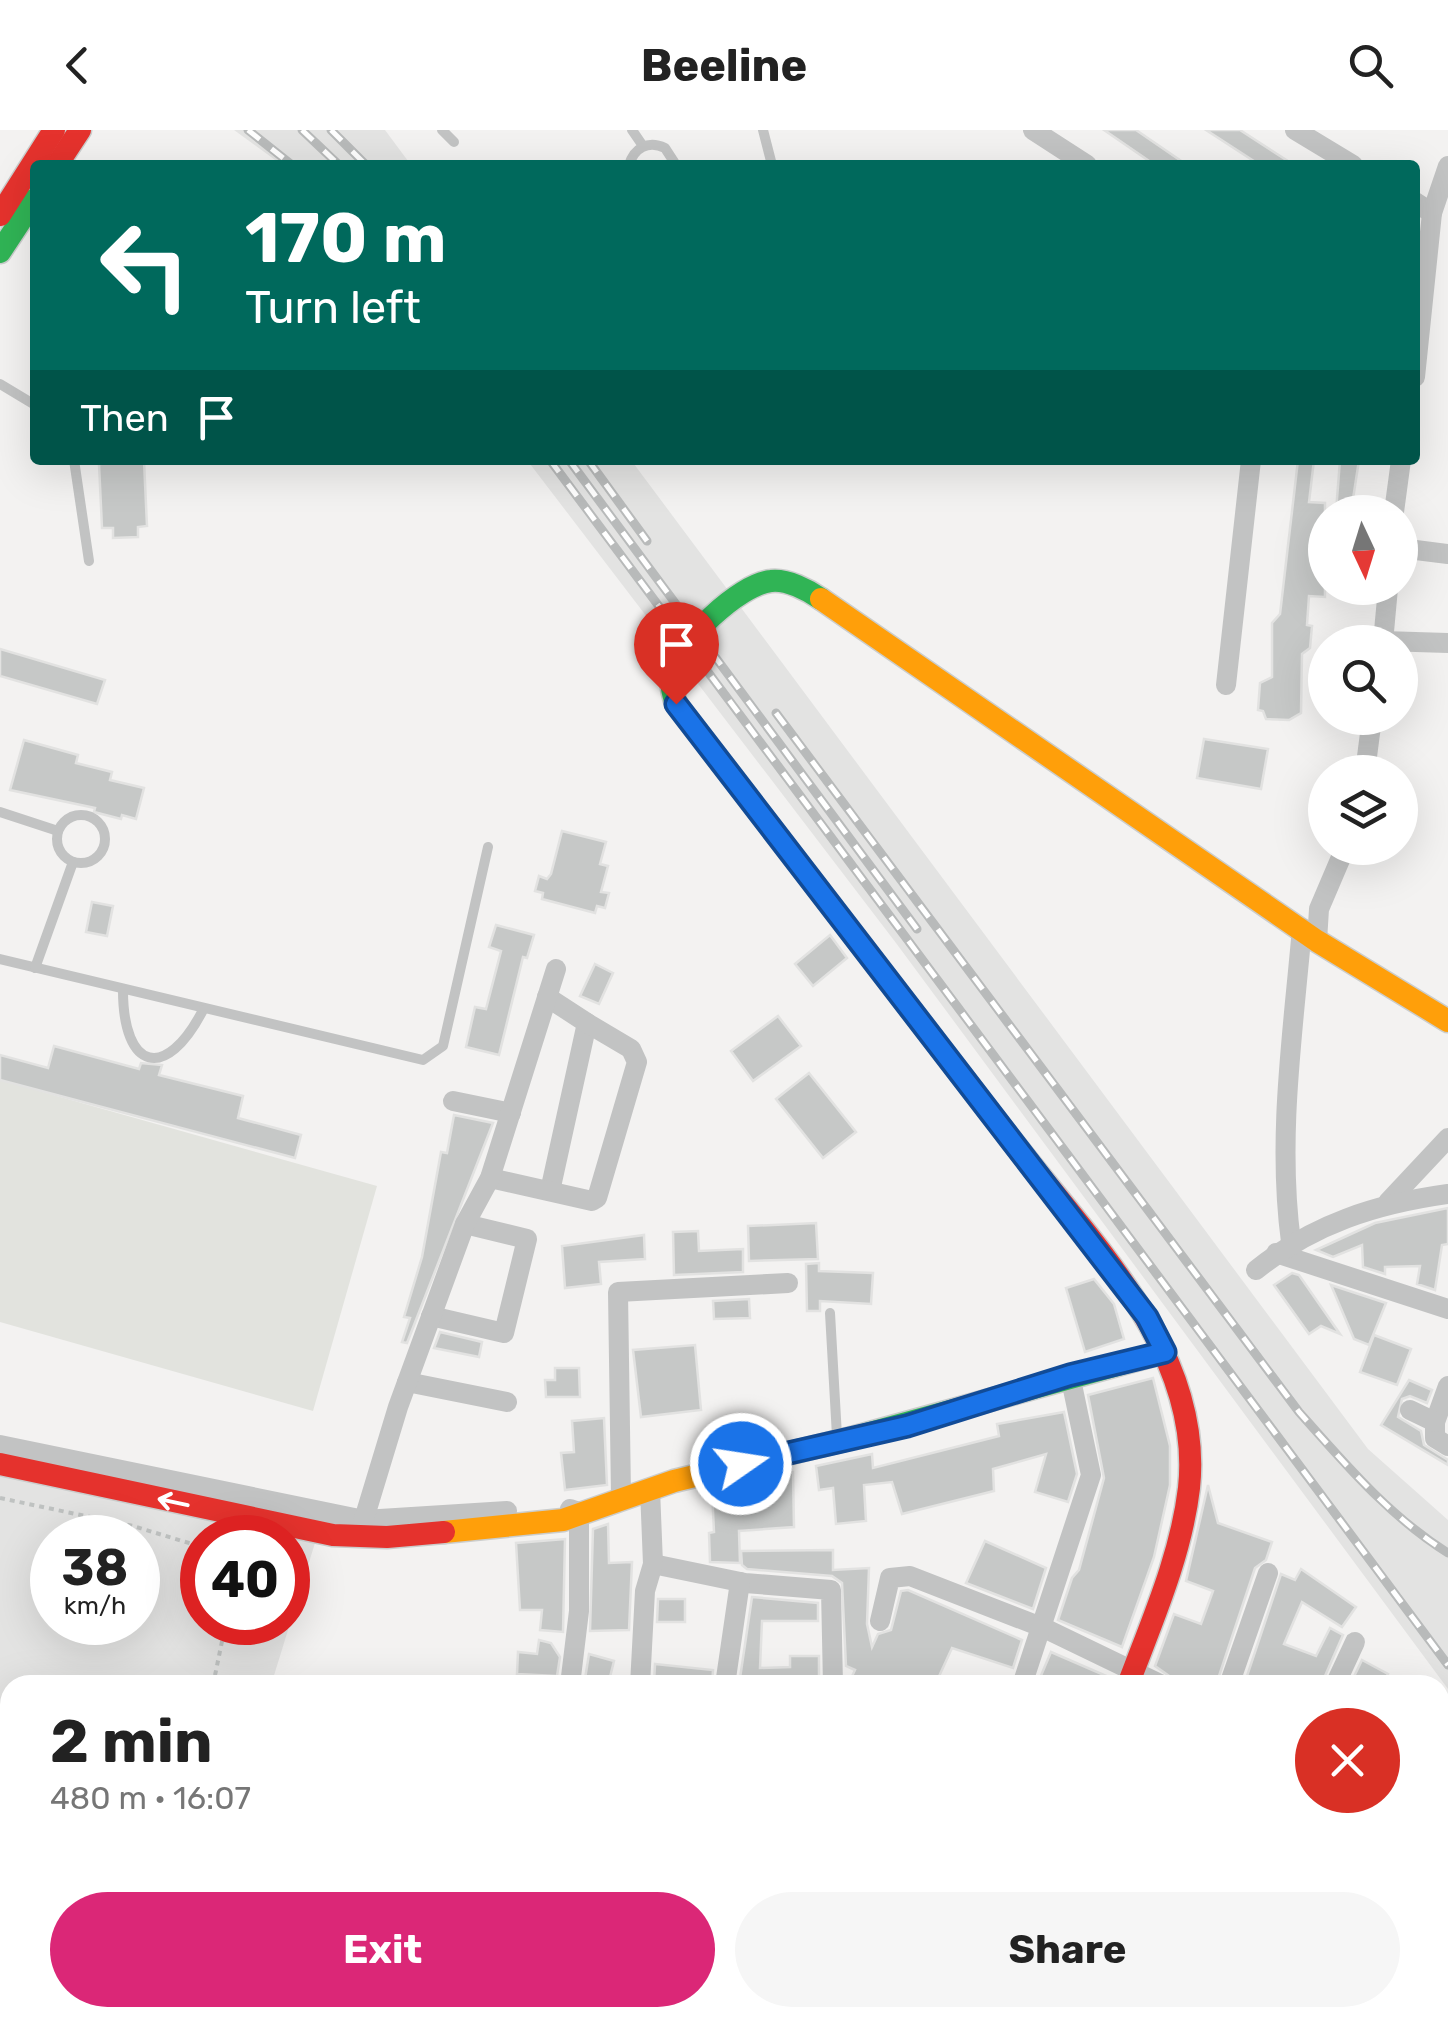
<!DOCTYPE html>
<html lang="en">
<head>
<meta charset="utf-8">
<style>
  :root { --surface:#fff; --page:#f6f6f6; --text:#222; --muted:#767676; --accent:#db2777 }
  body { margin:0; font-family:Rubik,sans-serif; background:var(--page); color:var(--text); height:100vh; display:flex; flex-direction:column; font-size:38px; white-space:nowrap }
  * { box-sizing:border-box; margin:0 }
  p { font-size:32px; color:var(--muted) }
  .icon { flex:none; width:55px; height:55px; fill:none; stroke:currentColor; stroke-width:2; stroke-linecap:round; stroke-linejoin:round }
  .map { position:relative; flex:1; overflow:hidden }
  .sheet { position:absolute; left:0px; top:1545px; width:1450px; height:352px; display:flex; flex-direction:column; background:var(--surface); border-radius:30px 30px 0 0; box-shadow:0 10px 40px #0002 }
  .sheet>* { flex:none }
  .guide { position:absolute; left:30px; top:30px; width:1390px; height:305px; border-radius:10px; box-shadow:0 10px 40px #0002; background:#00695c; color:#fff; overflow:hidden }
  .needle { width:65px; rotate:176deg }
  .tools { position:absolute; left:1308px; top:365px; display:grid; gap:20px }
  .tools a { display:grid; place-items:center; width:110px; height:110px; border-radius:50%; background:var(--surface); box-shadow:0 10px 40px #0002; font-size:50px }
  .speed { position:absolute; left:30px; top:1385px; display:flex; gap:20px; font-size:50px; font-weight:700; text-align:center }
  .speed>* { display:grid; place-content:center; width:130px; height:130px; border-radius:50%; background:var(--surface); box-shadow:0 10px 40px #0002; line-height:1 }
  .speed small { font-size:25px; font-weight:400 }
  .speed .limit { border:15px solid #d22; background:#fff; color:#111 }
  .pin { position:absolute; display:grid; place-items:center; width:85px; height:85px; color:#fff; margin:-102px -42px; border-radius:50% 50% 50% 0; rotate:-45deg; box-shadow:0 0 10px #0007 }
  .pin .icon { rotate:45deg }
  .me { position:absolute; width:110px; margin:-55px; rotate:77deg; stroke-linejoin:round; filter:drop-shadow(0 0 8px #0008) }
  .turn { display:flex; align-items:center; gap:35px; height:210px; padding:0 50px; font-size:45px }
  .turn .icon { width:130px; height:130px; stroke-width:2.5 }
  .turn b { display:block; font-size:70px; line-height:85px }
  .then { display:flex; align-items:center; height:95px; padding:0 50px; background:#0003; gap:20px; font-size:38px }
  .round { display:grid; place-items:center; flex:none; width:105px; height:105px; border-radius:52px; background:var(--page) }
  .head { display:flex; align-items:center; justify-content:space-between; height:170px; padding:0 50px }
  h1 { font-size:60px; font-weight:700; line-height:75px }
  .cta { display:flex; gap:20px; margin-top:auto; padding:20px 50px }
  .cta a { flex:1; height:115px; border-radius:60px; background:var(--accent); color:#fff; font-size:40px; font-weight:700; line-height:115px; text-align:center }
  .cta a+a { background:var(--page); color:var(--text) }
  header { display:flex; justify-content:space-between; align-items:center; height:130px; padding:0 50px; background:var(--surface); font-size:45px; font-weight:700 }
  .map>svg:first-child { display:block }
  .built { fill:#e3e3e2; fill-rule:evenodd }
  .green { fill:#e2e3de }
  .building { fill:#c6c8c7; stroke:#e2e2e1; stroke-width:2.5 }
  .lines { fill:none; stroke-linecap:round; stroke-linejoin:round }
  .fast-casing { stroke:#cbcdcc; stroke-width:25 }
  .slow-casing { stroke:#cbcdcc; stroke-width:25 }
  .jam-casing { stroke:#cbcdcc; stroke-width:25 }
  .path { stroke:#bfc2c1; stroke-width:4; stroke-dasharray:5 5; stroke-linecap:butt }
  .lane { stroke:#c2c3c3; stroke-width:10 }
  .street { stroke:#c2c3c3; stroke-width:20 }
  .fast { stroke:#30b455; stroke-width:22 }
  .slow { stroke:#ff9f0a; stroke-width:22 }
  .jam { stroke:#e5322d; stroke-width:22 }
  .rail-casing { stroke:#b8baba; stroke-width:9 }
  .rail { stroke:#fff; stroke-width:5; stroke-dasharray:15; stroke-linecap:butt }
  .oneway { stroke:#fff }
  .route-casing { stroke:#114b97; stroke-width:25 }
  .route { stroke:#1a73e8; stroke-width:18 }
</style>
</head>
<body>
<header><svg class="icon" aria-label="back" viewBox="0 0 24 24"><path d="M15 5l-7 7 7 7"/></svg>Beeline<svg class="icon" aria-label="search" viewBox="0 0 24 24"><circle cx="10" cy="10" r="6"/><path d="M15 15l6 6"/></svg></header>
<div class="map">
<svg width="1448" height="1896" viewBox="0 0 1448 1896">
  <rect width="100%" height="100%" fill="#f3f2f1"/>
  <g class="built">
    <path d="M 234,0 L 385,0 L 411,35 L 282,35 Z"/>
    <path d="M 527,330 L 631,330 L 1368,1319 L 1448,1390 L 1448,1559 L 896,813 Z"/>
    <path d="M 0,1346 L 315,1413 L 271,1555 L 10,1555 L 10,1888 L 169,1888 L 166,1896 L 0,1896 ZM 52,1408 L 138,1408 L 138,1492 L 52,1492 ZM 202,1408 L 288,1408 L 288,1492 L 202,1492 Z"/>
  </g>
  <path class="green" d="M 0,950 L 377,1056 L 313,1281 L 0,1192 Z"/>
  <g class="building">
    <path d="M 1104,0 L 1136,0 L 1187,35 L 1155,35 Z"/>
    <path d="M 1206,0 L 1240,0 L 1294,35 L 1260,35 Z"/>
    <path d="M 1298,330 L 1314,330 L 1309,372 L 1325,373 L 1325,467 L 1309,466 L 1307,495 L 1312,496 L 1310,518 L 1302,524 L 1301,583 L 1289,590 L 1266,589 L 1263,581 L 1258,580 L 1260,553 L 1272,547 L 1272,493 L 1280,484 Z"/>
    <path d="M 1340,330 L 1359,330 L 1351,382 L 1336,382 Z"/>
    <path d="M 144,331 L 147,396 L 138,397 L 138,407 L 113,408 L 113,398 L 102,398 L 99,334 Z"/>
    <path d="M 0,519 L 105,550 L 97,574 L 0,546 Z"/>
    <path d="M 1204,609 L 1268,619 L 1261,659 L 1197,648 Z"/>
    <path d="M 24,610 L 78,625 L 76,633 L 112,642 L 110,650 L 144,658 L 136,689 L 122,685 L 121,689 L 94,682 L 95,678 L 10,660 Z"/>
    <path d="M 562,701 L 606,712 L 600,734 L 608,736 L 601,762 L 609,763 L 605,778 L 597,776 L 595,783 L 542,769 L 543,763 L 535,761 L 539,746 L 547,749 L 551,744 Z"/>
    <path d="M 92,772 L 113,776 L 107,806 L 86,802 Z"/>
    <path d="M 496,795 L 534,805 L 527,828 L 523,827 L 499,925 L 466,917 L 475,877 L 486,879 L 501,821 L 489,817 Z"/>
    <path d="M 830,805 L 847,828 L 813,856 L 795,834 Z"/>
    <path d="M 595,834 L 613,843 L 599,874 L 580,866 Z"/>
    <path d="M 778,886 L 801,916 L 753,951 L 731,921 Z"/>
    <path d="M 54,916 L 139,939 L 141,933 L 162,935 L 159,945 L 243,966 L 238,988 L 301,1005 L 295,1028 L 0,950 L 0,925 L 48,938 Z"/>
    <path d="M 809,943 L 856,1002 L 823,1028 L 776,969 Z"/>
    <path d="M 454,985 L 493,993 L 407,1213 L 402,1212 L 410,1188 L 404,1187 L 422,1127 L 441,1022 L 447,1023 Z"/>
    <path d="M 1448,1078 L 1448,1114 L 1442,1115 L 1435,1160 L 1417,1154 L 1420,1136 L 1385,1137 L 1385,1144 L 1363,1137 L 1362,1115 L 1333,1127 L 1316,1120 L 1375,1093 Z"/>
    <path d="M 816,1093 L 818,1129 L 749,1131 L 748,1096 Z"/>
    <path d="M 698,1101 L 699,1121 L 743,1119 L 743,1142 L 674,1145 L 673,1102 Z"/>
    <path d="M 644,1105 L 645,1129 L 599,1132 L 601,1154 L 565,1158 L 562,1116 Z"/>
    <path d="M 819,1133 L 819,1141 L 873,1143 L 871,1174 L 820,1171 L 820,1181 L 807,1181 L 806,1134 Z"/>
    <path d="M 1292,1143 L 1299,1145 L 1340,1204 L 1321,1196 L 1309,1204 L 1274,1155 Z"/>
    <path d="M 1094,1149 L 1114,1174 L 1124,1209 L 1085,1222 L 1066,1158 Z"/>
    <path d="M 1331,1155 L 1386,1173 L 1369,1215 L 1354,1209 Z"/>
    <path d="M 749,1169 L 750,1188 L 714,1189 L 713,1171 Z"/>
    <path d="M 440,1202 L 482,1212 L 479,1227 L 434,1218 Z"/>
    <path d="M 1374,1205 L 1411,1219 L 1397,1255 L 1360,1242 Z"/>
    <path d="M 695,1215 L 701,1280 L 641,1287 L 633,1220 Z"/>
    <path d="M 555,1238 L 579,1238 L 580,1267 L 546,1267 L 545,1250 L 555,1250 Z"/>
    <path d="M 1153,1248 L 1170,1316 L 1170,1355 L 1154,1427 L 1122,1517 L 1058,1490 L 1072,1448 L 1079,1440 L 1104,1348 L 1088,1265 Z"/>
    <path d="M 1409,1250 L 1432,1260 L 1427,1273 L 1410,1266 L 1402,1269 L 1398,1287 L 1421,1301 L 1424,1315 L 1448,1330 L 1448,1335 L 1381,1295 Z"/>
    <path d="M 1064,1282 L 1077,1344 L 1068,1372 L 1035,1362 L 1046,1324 L 993,1339 L 994,1361 L 902,1384 L 892,1352 L 864,1355 L 866,1391 L 836,1394 L 833,1358 L 819,1360 L 816,1336 L 872,1324 L 873,1338 L 999,1306 L 997,1294 Z"/>
    <path d="M 604,1288 L 607,1355 L 565,1360 L 561,1323 L 574,1322 L 572,1291 Z"/>
    <path d="M 793,1342 L 794,1397 L 739,1401 L 740,1433 L 710,1432 L 709,1403 L 714,1402 L 712,1361 L 761,1357 L 760,1350 Z"/>
    <path d="M 1208,1355 L 1218,1393 L 1272,1412 L 1266,1430 L 1255,1438 L 1216,1555 L 1182,1555 L 1155,1536 L 1174,1484 L 1201,1494 L 1213,1461 L 1186,1451 Z"/>
    <path d="M 608,1394 L 609,1433 L 632,1432 L 629,1500 L 590,1501 L 593,1399 Z"/>
    <path d="M 565,1409 L 563,1502 L 540,1500 L 542,1480 L 520,1480 L 516,1413 Z"/>
    <path d="M 985,1411 L 1046,1438 L 1033,1479 L 966,1453 Z"/>
    <path d="M 833,1420 L 833,1440 L 869,1438 L 867,1494 L 872,1517 L 878,1504 L 891,1500 L 901,1461 L 908,1460 L 1022,1510 L 1013,1538 L 952,1518 L 935,1555 L 848,1555 L 855,1540 L 846,1536 L 842,1453 L 832,1446 L 747,1439 L 742,1435 L 741,1421 Z"/>
    <path d="M 1301,1439 L 1356,1477 L 1342,1497 L 1302,1472 L 1284,1514 L 1316,1526 L 1330,1498 L 1343,1505 L 1321,1555 L 1244,1555 L 1281,1444 L 1295,1450 Z"/>
    <path d="M 752,1467 L 818,1473 L 818,1491 L 762,1491 L 760,1538 L 790,1537 L 790,1526 L 819,1526 L 819,1555 L 739,1555 Z"/>
    <path d="M 658,1469 L 685,1469 L 685,1492 L 657,1492 Z"/>
    <path d="M 539,1510 L 551,1513 L 560,1527 L 557,1546 L 517,1544 L 518,1522 L 537,1524 Z"/>
    <path d="M 1051,1522 L 1111,1548 L 1110,1555 L 1037,1555 Z"/>
    <path d="M 589,1524 L 614,1531 L 608,1555 L 584,1555 Z"/>
    <path d="M 1362,1530 L 1388,1544 L 1382,1555 L 1350,1555 Z"/>
    <path d="M 655,1534 L 713,1540 L 712,1555 L 654,1553 Z"/>
  </g>
  <g class="lines">
    <g class="fast-casing">
      <g id="fast">
        <path d="M 0,122 L 35,69"/>
        <path d="M 821,469 C 808,460 787,449 771,451 C 739,454 678,512 672,544 C 670,554 673,564 676,574 L 1008,1006"/>
        <path d="M 844,1310 L 1165,1222"/>
      </g>
    </g>
    <g class="slow-casing">
      <g id="slow">
        <path d="M 821,469 L 1317,811 L 1448,891"/>
        <path d="M 444,1402 L 563,1390 L 674,1351 L 844,1310"/>
      </g>
    </g>
    <g class="jam-casing">
      <g id="jam">
        <path d="M 57,35 L 80,0"/>
        <path d="M 0,85 L 54,0"/>
        <path d="M 1008,1006 C 1085,1106 1204,1219 1189,1358 C 1181,1426 1152,1491 1128,1555"/>
        <path d="M 0,1334 L 333,1405 L 387,1407 L 444,1402"/>
      </g>
    </g>
    <g class="path">
      <path d="M 0,1368 L 133,1396 L 202,1417"/>
      <path d="M 213,1555 L 226,1492"/>
      <path d="M 92,1896 L 98,1888"/>
    </g>
    <g class="lane">
      <path d="M 442,0 L 454,12"/>
      <path d="M 632,0 L 643,16"/>
      <path d="M 763,0 L 772,35"/>
      <path d="M 629,35 C 634,18 648,10 665,18 L 676,35"/>
      <path d="M 0,254 L 35,275"/>
      <path d="M 74,330 L 89,431"/>
      <path d="M 0,682 L 58,701"/>
      <circle cx="81" cy="709" r="24"/>
      <path d="M 0,829 L 423,930 L 443,916 L 488,717"/>
      <path d="M 35,838 L 73,732"/>
      <path d="M 123,860 C 123,941 166,952 203,880"/>
      <path d="M 830,1183 L 837,1306"/>
      <path d="M 480,1888 L 511,1896"/>
      <path d="M 446,1896 L 449,1888"/>
    </g>
    <g class="street">
      <path d="M 1033,0 L 1087,35"/>
      <path d="M 1295,0 L 1353,35"/>
      <path d="M 1415,72 L 1432,83"/>
      <path d="M 1415,247 L 1432,83 L 1448,36"/>
      <path d="M 1394,382 L 1401,330"/>
      <path d="M 1400,418 L 1448,424"/>
      <path d="M 1383,511 L 1448,513"/>
      <path d="M 1383,512 L 1388,458"/>
      <path d="M 1226,555 L 1251,330"/>
      <path d="M 1365,642 L 1372,588"/>
      <path d="M 1317,811 L 1319,779 L 1345,718"/>
      <path d="M 547,867 L 587,893 L 550,1061"/>
      <path d="M 453,971 L 511,983"/>
      <path d="M 490,1048 L 592,1071 L 597,1068 L 637,932 L 631,919 L 587,893"/>
      <path d="M 1388,1072 L 1448,1008"/>
      <path d="M 1291,1112 C 1277,1008 1293,903 1302,798"/>
      <path d="M 1276,1123 L 1448,1179"/>
      <path d="M 1256,1140 C 1313,1094 1376,1074 1448,1064"/>
      <path d="M 431,1186 L 504,1203 L 527,1109 L 465,1094"/>
      <path d="M 407,1252 L 507,1272"/>
      <path d="M 1448,1256 L 1435,1292 L 1435,1308 L 1448,1316"/>
      <path d="M 1410,1280 L 1435,1292"/>
      <path d="M 0,1315 L 364,1390 L 507,1381"/>
      <path d="M 621,1366 L 618,1162 L 788,1153"/>
      <path d="M 361,1399 L 398,1277 L 465,1094 L 490,1048 L 556,839"/>
      <path d="M 653,1434 L 745,1453 L 831,1460 L 833,1555"/>
      <path d="M 880,1491 L 890,1448 L 910,1446 L 1044,1498 L 1162,1555"/>
      <path d="M 570,1555 L 579,1481 L 579,1382 L 570,1379"/>
      <path d="M 640,1555 L 645,1461 L 653,1434 L 650,1359"/>
      <path d="M 725,1555 L 740,1452"/>
      <path d="M 1022,1555 L 1091,1345 L 1070,1245"/>
      <path d="M 1229,1555 L 1268,1443"/>
      <path d="M 1335,1555 L 1355,1512"/>
      <path d="M 1440,1723 L 1448,1730"/>
      <path d="M 1440,1770 L 1448,1760"/>
      <path d="M 1440,1855 L 1448,1841"/>
      <path d="M 1083,1888 L 1095,1896"/>
      <path d="M 1199,1888 L 1214,1896"/>
      <path d="M 1315,1888 L 1325,1896"/>
      <path d="M 1007,1896 L 1013,1888"/>
      <path d="M 1340,1896 L 1347,1888"/>
      <path d="M 1413,1896 L 1419,1888"/>
    </g>
    <use href="#fast" class="fast"/>
    <use href="#slow" class="slow"/>
    <use href="#jam" class="jam"/>
    <g class="rail-casing">
      <g id="rail">
        <path d="M 248,0 L 292,35"/>
        <path d="M 302,0 L 339,35"/>
        <path d="M 331,0 L 366,35"/>
        <path d="M 550,330 L 1448,1535"/>
        <path d="M 569,330 L 917,799"/>
        <path d="M 588,330 L 647,411"/>
        <path d="M 776,583 L 1299,1282 C 1345,1334 1389,1386 1448,1423"/>
      </g>
    </g>
    <use href="#rail" class="rail"/>
  </g>
  <defs><path id="oneway-shaft" d="M-6 0H5M1.5-3L5.5 0L1.5 3" fill="none" stroke-width="1.6" stroke-linecap="round" stroke-linejoin="round" transform="scale(2.5)"/></defs>
  <use class="oneway" href="#oneway-shaft" transform="translate(173 1372) rotate(-168)"/>
  <g class="lines">
    <g class="route-casing">
      <path id="route" d="M 676,574 L 1147,1187 L 1165,1222 L 1070,1245 L 907,1296 L 741,1334"/>
    </g>
    <use href="#route" class="route"/>
  </g>
</svg>
<div class="tools">
<a><svg class="needle" viewBox="-14 -14 28 28"><path d="M0-13l5 13h-10z" fill="#e53935"/><path d="M0 13l5-13h-10z" fill="#767676"/></svg></a>
<a><svg class="icon" aria-label="search" viewBox="0 0 24 24"><circle cx="10" cy="10" r="6"/><path d="M15 15l6 6"/></svg></a>
<a><svg class="icon" aria-label="layers" viewBox="0 0 24 24"><path d="M12 4l9 5-9 5-9-5zM3 14l9 5 9-5"/></svg></a>
</div>
<div class="speed"><div>38<small>km/h</small></div><div class="limit">40</div></div>
<div class="pin" style="left:676px;top:574px;background:#d93025"><svg class="icon" aria-label="arrive" viewBox="0 0 24 24"><path d="M6 21V4h12l-3 4 3 4H6"/></svg></div>
<svg class="me" style="left:741px;top:1334px" viewBox="-20 -20 40 40"><circle r="17" fill="#1a73e8" stroke="#fff" stroke-width="3"/><path d="M0-11L8 9 0 5-8 9z" fill="#fff"/></svg>
<div class="guide">
<div class="turn"><svg class="icon" aria-label="left" viewBox="0 0 24 24"><path d="M17 20v-9H6M10 6l-5 5 5 5"/></svg><div><b>170 m</b>Turn left</div></div>
<div class="then">Then<svg class="icon" aria-label="arrive" viewBox="0 0 24 24"><path d="M6 21V4h12l-3 4 3 4H6"/></svg></div>
</div>
<section class="sheet">
<div class="head"><div><h1>2 min</h1><p>480 m · 16:07</p></div><a class="round" style="background:#d93025;color:#fff"><svg class="icon" aria-label="close" viewBox="0 0 24 24"><path d="M6 6l12 12M18 6L6 18"/></svg></a></div>
<div class="cta"><a>Exit</a><a>Share</a></div>
</section>
</div>
</body>
</html>
